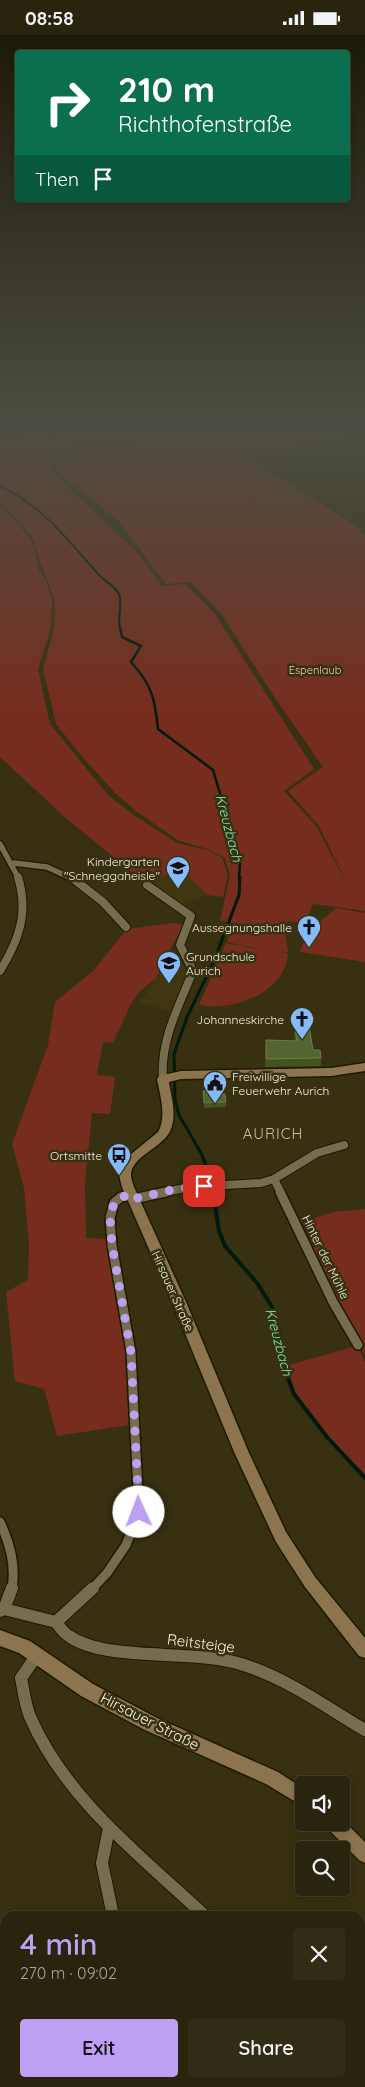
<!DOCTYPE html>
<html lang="en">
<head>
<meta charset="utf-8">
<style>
  :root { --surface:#29240d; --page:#312c16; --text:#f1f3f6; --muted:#a5a49d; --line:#45412e; --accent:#bca0f2 }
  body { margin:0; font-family:Quicksand,sans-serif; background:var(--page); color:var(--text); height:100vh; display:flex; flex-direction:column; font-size:19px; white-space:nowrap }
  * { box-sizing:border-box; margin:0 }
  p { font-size:16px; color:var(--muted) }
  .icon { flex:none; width:28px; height:28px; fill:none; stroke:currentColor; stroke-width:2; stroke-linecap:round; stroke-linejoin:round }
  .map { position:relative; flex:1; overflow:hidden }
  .side { position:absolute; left:0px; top:1876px; width:365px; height:176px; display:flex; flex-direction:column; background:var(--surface); border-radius:15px 15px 0 0; box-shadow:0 2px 8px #0003,0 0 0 1px var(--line) }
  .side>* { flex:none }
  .top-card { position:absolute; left:15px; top:15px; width:335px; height:152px; border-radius:5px; box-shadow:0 2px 8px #0003,0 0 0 1px var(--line); background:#0b6e4f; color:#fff; overflow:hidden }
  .fabs { position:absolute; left:295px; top:1741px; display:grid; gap:10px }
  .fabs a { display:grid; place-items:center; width:55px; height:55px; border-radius:5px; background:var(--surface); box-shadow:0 2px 8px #0003,0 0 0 1px var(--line); font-size:25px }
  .pin { position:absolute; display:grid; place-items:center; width:42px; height:42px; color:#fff; margin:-21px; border-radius:10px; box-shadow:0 2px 8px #0006 }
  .me { position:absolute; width:55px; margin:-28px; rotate:358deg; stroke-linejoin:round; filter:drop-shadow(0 0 4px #0008) }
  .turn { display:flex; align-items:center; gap:18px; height:105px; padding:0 20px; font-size:22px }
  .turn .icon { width:65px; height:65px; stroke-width:2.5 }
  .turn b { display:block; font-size:35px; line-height:42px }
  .then { display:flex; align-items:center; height:48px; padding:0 20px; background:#0003; gap:10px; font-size:19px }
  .round { display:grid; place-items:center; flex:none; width:52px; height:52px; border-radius:5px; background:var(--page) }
  .overview { display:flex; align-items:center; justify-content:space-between; height:85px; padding:0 20px }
  h1 { font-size:30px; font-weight:600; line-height:38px; color:var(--accent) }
  .button { display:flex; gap:10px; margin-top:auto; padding:10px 20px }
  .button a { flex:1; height:58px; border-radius:5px; background:var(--accent); color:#111; font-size:20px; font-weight:600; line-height:58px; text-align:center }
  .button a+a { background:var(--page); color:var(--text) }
  .status { display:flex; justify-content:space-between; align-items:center; height:35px; padding:0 25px; background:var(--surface); direction:ltr }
  .status svg { height:14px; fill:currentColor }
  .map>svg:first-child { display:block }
  .built { fill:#403710 }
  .green { fill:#772d1d }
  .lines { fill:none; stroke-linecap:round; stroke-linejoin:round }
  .stream-far3 { stroke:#001a0d; stroke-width:2 }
  .stream-far2 { stroke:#001a0d; stroke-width:2.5 }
  .stream-far1 { stroke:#001a0d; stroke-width:3 }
  .stream { stroke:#001a0d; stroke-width:4 }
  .minor-far3-casing { stroke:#1f1800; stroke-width:8 }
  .minor-far2-casing { stroke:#1f1800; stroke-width:10 }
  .minor-far1-casing { stroke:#1f1800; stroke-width:12 }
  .minor-casing { stroke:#1f1800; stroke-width:14 }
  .tertiary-casing { stroke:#1f1800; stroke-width:18 }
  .secondary-casing { stroke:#1f1800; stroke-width:3 }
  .minor-far3 { stroke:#756d4d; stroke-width:5.5 }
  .minor-far2 { stroke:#756d4d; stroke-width:8 }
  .minor-far1 { stroke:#756d4d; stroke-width:9 }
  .minor { stroke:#756d4d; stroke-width:12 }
  .tertiary { stroke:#756d4d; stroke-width:16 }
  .secondary { fill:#8c754e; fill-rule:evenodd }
  .wall { fill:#41551d }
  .building { fill:#546531; stroke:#6d7b4c }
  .route { stroke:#bca0f2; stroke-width:9; stroke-dasharray:0 16.2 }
  .labels { text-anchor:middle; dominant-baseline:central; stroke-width:5; stroke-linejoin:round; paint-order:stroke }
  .far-park-label { font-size:11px; fill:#f8c9bf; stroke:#373011 }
  .poi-label { font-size:12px; fill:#f4f0de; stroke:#373011; text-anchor:end }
  .street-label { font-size:12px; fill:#f4f0de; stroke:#373011 }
  .water-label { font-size:14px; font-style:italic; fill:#72eaae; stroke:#373011 }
  .quarter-label { font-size:15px; letter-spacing:1px; fill:#c7bf9c; stroke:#373011 }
  .near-street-label { font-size:15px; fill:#f4f0de; stroke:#373011 }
</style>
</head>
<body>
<div class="status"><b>08:58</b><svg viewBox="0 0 49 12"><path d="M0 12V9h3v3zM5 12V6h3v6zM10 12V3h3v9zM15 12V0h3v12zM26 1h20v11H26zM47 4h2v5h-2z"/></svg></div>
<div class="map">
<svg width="365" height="2052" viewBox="0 0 365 2052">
  <rect width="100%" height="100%" fill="#373011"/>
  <g class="built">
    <path d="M 182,835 L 207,860 L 180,872 L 146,848 Z"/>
    <path d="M 166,925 L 175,928 L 181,926 L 188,940 L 174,977 L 140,968 Z"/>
  </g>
  <g class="green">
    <path d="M 0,394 L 197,394 L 55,416 L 52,419 L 52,435 L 56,441 L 136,516 L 162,551 L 185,549 L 215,579 L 314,734 L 284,756 L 316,791 L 349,853 L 319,791 L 288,756 L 323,732 L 277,666 L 222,580 L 190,547 L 166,549 L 118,485 L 56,436 L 57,426 L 61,418 L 207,394 L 352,394 C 326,415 273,414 241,419 L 361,494 L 358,495 L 365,500 L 365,876 L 313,869 L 305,888 L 288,886 L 285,895 L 220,886 L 230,840 L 225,823 L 208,814 L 179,806 L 136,776 L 115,758 L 79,718 L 56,689 L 43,634 L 54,593 L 55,567 L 31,500 L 0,466 Z"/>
    <path d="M 0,470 L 27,500 L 35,514 L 38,534 L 47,548 L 52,567 L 51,593 L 38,634 L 50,689 L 109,761 L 132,779 L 177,808 L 208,815 L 222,823 L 228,840 L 223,862 L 207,860 L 182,835 L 145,848 L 67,784 L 0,722 Z"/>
    <path d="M 336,873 L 365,878 L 365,927 L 300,917 C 306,897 321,886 336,873 Z"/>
    <path d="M 175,888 L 183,890 L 155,944 L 138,958 L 130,971 L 113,1008 L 103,1007 L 97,1040 L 115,1042 L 110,1079 L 92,1078 L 85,1149 L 86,1203 L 108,1204 L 126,1318 L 129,1390 L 57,1401 L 44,1354 L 15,1346 L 6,1257 L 28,1245 L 29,1209 L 24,1153 L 12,1109 L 48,1010 L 55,967 L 93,936 L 127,894 Z"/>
    <path d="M 232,889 L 285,896 L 288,917 L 281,917 L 288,918 C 286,958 233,977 199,970 L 226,908 L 268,916 L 227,907 Z"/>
    <path d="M 365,1174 L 365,1320 L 338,1266 L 302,1187 L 334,1177 Z"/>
    <path d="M 356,1311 L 365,1327 L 365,1440 L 329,1402 L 296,1359 L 286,1331 Z"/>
  </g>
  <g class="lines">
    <g class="stream-far3">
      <path d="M 0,402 L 119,394"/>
      <path d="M 0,452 C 43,470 69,507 100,541 C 106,547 115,551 119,559 C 123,568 117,582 120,593"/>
    </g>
    <path class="stream-far2" d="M 120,592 L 122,602 L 141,611 L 131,627 C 152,650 155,664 158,694 L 213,735 L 240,825 L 239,844"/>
    <path class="stream-far1" d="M 213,1158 L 210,1140 L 201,1118 L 179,1080 L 175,1065 L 174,1019 L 187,982 L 214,926 L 239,860 L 240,842"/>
    <path class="stream" d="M 213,1157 L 219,1196 L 225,1211 L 257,1248 L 272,1272 L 279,1298 L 282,1327 L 294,1359 L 327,1402 L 365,1443"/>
    <g class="minor-far3-casing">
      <g id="minor-far3">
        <path d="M 0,809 L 19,844"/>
        <path d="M 14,828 L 47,832 L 73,844"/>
      </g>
    </g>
    <g class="minor-far2-casing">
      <g id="minor-far2">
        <path d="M 71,842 L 103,867 L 126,892"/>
        <path d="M 147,850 L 191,881 L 180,910 L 193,936 C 179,971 160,1005 163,1044"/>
        <path d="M 0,936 C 19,905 29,878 18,842"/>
        <path d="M 274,1144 L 281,1158"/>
        <path d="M 160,1158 L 190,1152 L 261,1148 L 274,1144 L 317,1118 L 344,1110"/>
      </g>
    </g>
    <g class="minor-far1-casing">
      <g id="minor-far1">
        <path d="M 280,1157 L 333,1267 L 358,1310"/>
        <path d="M 133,1164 L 166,1157"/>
        <path d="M 0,1487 C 10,1509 16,1530 12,1554"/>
        <path d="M 92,1554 L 107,1538 L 126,1510 L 139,1477 L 131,1317 L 112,1210 L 110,1183 L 114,1168 L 121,1162 L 131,1160"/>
      </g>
    </g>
    <g class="minor-casing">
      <g id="minor">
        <path d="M 4,1574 L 56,1587"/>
        <path d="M 0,1576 L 4,1574 L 12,1553"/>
        <path d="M 56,1587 L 93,1553"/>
        <path d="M 56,1587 C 60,1592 63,1598 69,1601 C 107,1628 194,1613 244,1630 C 288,1644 326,1672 365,1695"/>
        <path d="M 37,1620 L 21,1643 C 24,1657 25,1671 31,1684 C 67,1765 142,1822 205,1881"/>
        <path d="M 109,1793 L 102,1828 L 113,1881"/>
        <path d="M 360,2045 L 365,2045"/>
        <path d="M 170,2048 L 172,2052"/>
        <path d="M 354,2048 L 354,2052"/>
      </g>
    </g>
    <g class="tertiary-casing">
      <g id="tertiary">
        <path d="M 0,1952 L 5,1970"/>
        <path d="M 24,2048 L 26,2052"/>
      </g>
    </g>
    <g class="secondary-casing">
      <g id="secondary">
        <path d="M 365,1028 L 365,1036 L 331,1041 L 181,1044 L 169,1047 C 171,1061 177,1079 171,1094 C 165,1112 131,1121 131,1140 C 131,1144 133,1149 134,1152 L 186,1267 L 249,1418 L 286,1497 L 315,1542 L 365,1603 L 365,1623 L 359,1621 L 305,1552 L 276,1507 L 235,1419 L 172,1267 L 122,1152 L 119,1140 L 125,1124 L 158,1097 C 167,1082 160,1060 157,1044 L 159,1041 L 181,1036 L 331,1033 Z"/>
        <path d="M 0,1595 L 30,1606 L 93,1649 L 157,1683 L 278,1737 L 304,1754 L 304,1772 L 266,1749 L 145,1695 L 81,1661 L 19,1618 L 0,1611 Z"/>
        <path d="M 341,1783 L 365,1807 L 365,1828 L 359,1825 L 328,1794 L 326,1788 L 341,1788 Z"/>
      </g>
    </g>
    <use href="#minor-far3" class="minor-far3"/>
    <use href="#minor-far2" class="minor-far2"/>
    <use href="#minor-far1" class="minor-far1"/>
    <use href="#minor" class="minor"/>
    <use href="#tertiary" class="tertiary"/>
    <use href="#secondary" class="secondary"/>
  </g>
  <g class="wall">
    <path d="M 295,992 L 313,1015 L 321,1023 L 321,1031 L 265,1032 L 266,1005 L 295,1006 L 294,1000 Z"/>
    <path d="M 203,1056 L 220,1059 L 226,1067 L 226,1072 L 204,1073 Z"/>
  </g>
  <g class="building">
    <path d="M 300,990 L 309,990 L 313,1015 L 320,1015 L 321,1023 L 266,1024 L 266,1005 L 297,1006 L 295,992 Z"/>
    <path d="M 220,1055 L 220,1059 L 225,1059 L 226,1067 L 204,1068 L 203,1056 Z"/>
  </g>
  <linearGradient id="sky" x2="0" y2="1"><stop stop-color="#1e1a09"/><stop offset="0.58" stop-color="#4d4e43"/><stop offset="1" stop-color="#4d4e43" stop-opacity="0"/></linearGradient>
  <rect width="365" height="681" fill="url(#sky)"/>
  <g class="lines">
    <path class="route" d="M 139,1477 L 131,1317 L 112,1210 L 110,1183 L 114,1168 L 121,1162 L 131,1160 L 133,1164 L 176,1154 L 204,1151"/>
  </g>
  <defs>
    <g id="school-pin" transform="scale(1.25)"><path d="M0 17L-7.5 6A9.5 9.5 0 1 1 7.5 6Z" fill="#86bbfb" stroke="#373011"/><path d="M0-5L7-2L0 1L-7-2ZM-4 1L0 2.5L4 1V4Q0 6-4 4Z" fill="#111"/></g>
    <g id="church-pin" transform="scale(1.25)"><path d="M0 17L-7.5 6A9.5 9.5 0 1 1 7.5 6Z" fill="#86bbfb" stroke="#373011"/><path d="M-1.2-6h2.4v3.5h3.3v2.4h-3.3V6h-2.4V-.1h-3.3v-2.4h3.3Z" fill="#111"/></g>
    <g id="civic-pin" transform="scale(1.25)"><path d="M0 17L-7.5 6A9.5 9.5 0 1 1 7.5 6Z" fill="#86bbfb" stroke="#373011"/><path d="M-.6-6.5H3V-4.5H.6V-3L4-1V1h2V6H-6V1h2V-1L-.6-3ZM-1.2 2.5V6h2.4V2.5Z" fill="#111"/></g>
    <g id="bus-pin" transform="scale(1.25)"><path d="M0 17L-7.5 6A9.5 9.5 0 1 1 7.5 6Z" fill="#86bbfb" stroke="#373011"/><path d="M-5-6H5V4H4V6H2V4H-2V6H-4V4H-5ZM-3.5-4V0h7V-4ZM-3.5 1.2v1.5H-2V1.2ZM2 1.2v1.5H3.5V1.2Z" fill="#111"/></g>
  </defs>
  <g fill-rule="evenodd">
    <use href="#school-pin" x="178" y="833"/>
    <use href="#church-pin" x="309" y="892"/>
    <use href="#school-pin" x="169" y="928"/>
    <use href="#church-pin" x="302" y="984"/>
    <use href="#civic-pin" x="215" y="1048"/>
    <use href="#bus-pin" x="119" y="1120"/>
  </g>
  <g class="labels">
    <g class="far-park-label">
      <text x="315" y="635">Espenlaub</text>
    </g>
    <g class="poi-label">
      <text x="160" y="826">Kindergarten<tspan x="160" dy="14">"Schneggaheisle"</tspan></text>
      <text x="292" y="892">Aussegnungshalle</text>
      <text x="186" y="921" text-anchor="start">Grundschule<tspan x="186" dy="14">Aurich</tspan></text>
      <text x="284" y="984">Johanneskirche</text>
      <text x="232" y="1041" text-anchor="start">Freiwillige<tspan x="232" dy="14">Feuerwehr Aurich</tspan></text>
      <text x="102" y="1120">Ortsmitte</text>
    </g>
    <g class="street-label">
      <text transform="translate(326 1222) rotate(64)">Hinter der Mühle</text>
      <text transform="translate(173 1256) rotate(66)">Hirsauer Straße</text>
    </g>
    <g class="water-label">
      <text transform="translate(229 793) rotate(75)">Kreuzbach</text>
      <text transform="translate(279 1307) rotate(75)">Kreuzbach</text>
    </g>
    <g class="quarter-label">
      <text x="273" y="1098">AURICH</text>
    </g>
    <g class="near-street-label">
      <text transform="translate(201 1608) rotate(7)">Reitsteige</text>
      <text transform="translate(150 1686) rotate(27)">Hirsauer Straße</text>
    </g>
  </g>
</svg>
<div class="fabs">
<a><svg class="icon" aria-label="sound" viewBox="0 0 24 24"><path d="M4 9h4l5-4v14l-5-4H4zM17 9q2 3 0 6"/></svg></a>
<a><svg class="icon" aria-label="search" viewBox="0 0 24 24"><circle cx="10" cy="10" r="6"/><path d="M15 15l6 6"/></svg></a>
</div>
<div class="pin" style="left:204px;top:1151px;background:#d93025"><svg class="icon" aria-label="arrive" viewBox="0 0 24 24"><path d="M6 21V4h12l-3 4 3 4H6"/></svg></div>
<svg class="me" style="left:139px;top:1477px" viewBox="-20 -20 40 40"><circle r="19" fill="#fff"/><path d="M0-13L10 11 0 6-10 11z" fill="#bca0f2"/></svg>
<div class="top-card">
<div class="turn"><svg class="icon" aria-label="right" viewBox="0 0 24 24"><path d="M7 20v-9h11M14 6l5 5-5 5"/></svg><div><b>210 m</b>Richthofenstraße</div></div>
<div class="then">Then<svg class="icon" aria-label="arrive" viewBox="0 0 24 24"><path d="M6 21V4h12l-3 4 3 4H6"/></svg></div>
</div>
<section class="side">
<div class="overview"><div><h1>4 min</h1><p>270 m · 09:02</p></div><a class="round"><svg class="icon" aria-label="close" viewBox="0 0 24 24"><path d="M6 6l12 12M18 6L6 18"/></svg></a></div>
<div class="button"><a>Exit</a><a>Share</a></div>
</section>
</div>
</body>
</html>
